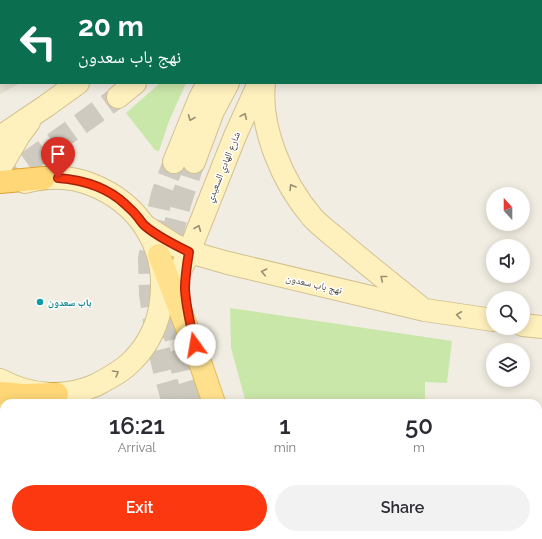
<!DOCTYPE html>
<html lang="en">
<head>
<meta charset="utf-8">
<style>
  :root { --surface:#fff; --page:#f2f2f3; --text:#2b2b33; --muted:#7c7c81; --accent:#fb380f }
  body { margin:0; font-family:Raleway,"Noto Naskh Arabic",sans-serif; background:var(--page); color:var(--text); height:100vh; display:flex; flex-direction:column; font-size:15px; white-space:nowrap }
  * { box-sizing:border-box; margin:0 }
  p { font-size:13px; color:var(--muted) }
  .icon { flex:none; width:22px; height:22px; fill:none; stroke:currentColor; stroke-width:2; stroke-linecap:round; stroke-linejoin:round }
  .map { position:relative; flex:1; overflow:hidden }
  .details { position:absolute; left:0px; top:399px; width:542px; height:140px; display:flex; flex-direction:column; background:var(--surface); border-radius:12px 12px 0 0; box-shadow:0 2px 10px #0003 }
  .details>* { flex:none }
  .top-card { position:absolute; left:0px; top:0px; width:542px; height:84px; box-shadow:0 2px 10px #0003; background:#0b6e4f; color:#fff; overflow:hidden }
  .needle { width:26px; rotate:339deg }
  .tools { position:absolute; left:486px; top:187px; display:grid; gap:8px }
  .tools a { display:grid; place-items:center; width:44px; height:44px; border-radius:50%; background:var(--surface); box-shadow:0 2px 10px #0003; font-size:20px }
  .pin { position:absolute; display:grid; place-items:center; width:34px; height:34px; color:#fff; margin:-41px -17px; border-radius:50% 50% 50% 0; rotate:-45deg; box-shadow:0 0 4px #0007 }
  .pin .icon { rotate:45deg }
  .me { position:absolute; width:44px; margin:-22px; rotate:347deg; stroke-linejoin:round; filter:drop-shadow(0 0 3px #0008) }
  .turn { display:flex; align-items:center; gap:14px; height:84px; padding:0 12px; font-size:18px }
  .turn .icon { width:52px; height:52px; stroke-width:2.5 }
  .turn b { display:block; font-size:28px; line-height:34px }
  .eta { display:flex; justify-content:space-evenly; align-items:center; height:68px; text-align:center }
  .eta b { font-size:24px; font-weight:600; line-height:28px }
  .cta { display:flex; gap:8px; margin-top:auto; padding:8px 12px }
  .cta a { flex:1; height:46px; border-radius:24px; background:var(--accent); color:#fff; font-size:16px; font-weight:600; line-height:46px; text-align:center }
  .cta a+a { background:var(--page); color:var(--text) }
  .map>svg:first-child { display:block }
  .residential { fill:#e5dfd0 }
  .green { fill:#cae7aa }
  .lines { fill:none; stroke-linecap:round; stroke-linejoin:round }
  .secondary-tunnel { stroke:#cecabf; stroke-width:22; stroke-dasharray:22 11; stroke-linecap:butt }
  .pedestrian-casing { stroke:#bfb8a8; stroke-width:19 }
  .minor-casing { stroke:#bfb8a8; stroke-width:24 }
  .tertiary-casing { stroke:#bfb8a8; stroke-width:24 }
  .secondary-casing { stroke:#d2c291; stroke-width:24 }
  .primary-casing { stroke:#e4be5e; stroke-width:24 }
  .trunk-casing { stroke:#dea230; stroke-width:24 }
  .pedestrian { stroke:#fff; stroke-width:17 }
  .minor { stroke:#fff; stroke-width:22 }
  .tertiary { stroke:#fff; stroke-width:22 }
  .secondary { stroke:#fff1be; stroke-width:22 }
  .primary { stroke:#ffe18d; stroke-width:22 }
  .trunk { stroke:#ffd776; stroke-width:22 }
  .oneway { stroke:#988e72 }
  .route-casing { stroke:#a3240a; stroke-width:10 }
  .route { stroke:#fb380f; stroke-width:7 }
  .culture-dot { fill:#0f9aa8; stroke:#fff; stroke-width:1.5 }
  .labels { text-anchor:middle; dominant-baseline:central; stroke-width:3; stroke-linejoin:round; paint-order:stroke }
  .street-label { font-size:10px; fill:#433d33; stroke:#fff }
  .culture-label { font-size:10px; font-weight:bold; fill:#0d838f; stroke:#fff; text-anchor:start }
</style>
</head>
<body>
<div class="map">
<svg width="542" height="539" viewBox="0 0 542 539">
  <rect width="100%" height="100%" fill="#f1ede2"/>
  <path class="residential" d="M 0,0 L 139,0 L 138,1 L 1,1 L 1,83 L 20,83 L 0,94 Z"/>
  <g class="green">
    <path d="M 160,83 L 186,83 L 169,121 L 159,151 L 155,150 L 126,113 Z"/>
    <path d="M 230,308 L 452,341 L 447,383 L 425,382 L 425,403 L 246,403 L 231,348 Z"/>
    <path d="M 137,535 L 216,535 L 218,539 L 140,539 Z"/>
    <path d="M 314,535 L 445,535 L 445,539 L 317,539 Z"/>
  </g>
  <g class="lines">
    <g class="secondary-tunnel">
      <path d="M 0,182 L 118,97"/>
      <path d="M 173,403 L 165,375 L 157,342 L 150,294 L 149,259 L 154,230 L 162,194 L 174,162"/>
      <path d="M 192,403 L 183,374 L 171,319 L 167,290 L 168,267 L 172,235 L 181,201 L 194,162"/>
    </g>
    <g class="pedestrian-casing">
      <g id="pedestrian">
        <path d="M 429,1 L 429,0"/>
        <path d="M 541,64 L 542,65"/>
        <path d="M 538,446 L 542,446"/>
      </g>
    </g>
    <g class="minor-casing">
      <path id="minor" d="M 0,496 L 4,498"/>
    </g>
    <g class="tertiary-casing">
      <path id="tertiary" d="M 0,539 L 4,532"/>
    </g>
    <g class="secondary-casing">
      <g id="secondary">
        <path d="M 184,1 L 185,0"/>
        <path d="M 229,1 L 230,0"/>
        <path d="M 259,1 L 259,0"/>
        <path d="M 281,1 L 282,0"/>
        <path d="M 313,1 L 314,0"/>
        <path d="M 264,83 C 259,128 283,183 312,217 C 321,227 334,236 344,245 C 369,266 394,286 419,306"/>
        <path d="M 118,97 L 135,83"/>
        <path d="M 0,137 L 46,106 L 78,83"/>
        <path d="M 174,162 L 200,98 L 208,83"/>
        <path d="M 194,162 L 213,111 L 228,83"/>
        <path d="M 0,168 L 20,134 L 29,122"/>
        <path d="M 145,226 L 173,244 L 189,252 L 228,263 L 425,310 L 493,320"/>
        <path d="M 166,301 L 189,252 L 235,136 L 259,83"/>
        <path d="M 523,325 L 542,327"/>
        <path d="M 0,380 C 29,396 65,399 96,385 C 109,378 123,371 133,360 C 149,344 159,322 161,301 C 168,248 140,203 90,184 C 70,176 46,176 25,182"/>
        <path d="M 230,535 L 233,539"/>
        <path d="M 254,535 L 257,539"/>
      </g>
    </g>
    <g class="primary-casing">
      <g id="primary">
        <path d="M 159,255 L 201,365 L 214,403"/>
        <path d="M 0,413 L 4,420"/>
        <path d="M 83,535 L 86,539"/>
        <path d="M 278,535 L 281,539"/>
      </g>
    </g>
    <g class="trunk-casing">
      <g id="trunk">
        <path d="M 0,182 L 44,178"/>
        <path d="M 0,393 L 24,395 L 57,394"/>
      </g>
    </g>
    <use href="#pedestrian" class="pedestrian"/>
    <use href="#minor" class="minor"/>
    <use href="#tertiary" class="tertiary"/>
    <use href="#secondary" class="secondary"/>
    <use href="#primary" class="primary"/>
    <use href="#trunk" class="trunk"/>
  </g>
  <defs><path id="oneway-chevron" d="M-2-3.5L2.5 0L-2 3.5" fill="none" stroke-width="1.6" stroke-linecap="round" stroke-linejoin="round"/></defs>
  <g class="oneway">
    <use href="#oneway-chevron" transform="translate(244 116) rotate(-66)"/>
    <use href="#oneway-chevron" transform="translate(191 118) rotate(112)"/>
    <use href="#oneway-chevron" transform="translate(292 187) rotate(-121)"/>
    <use href="#oneway-chevron" transform="translate(198 228) rotate(-68)"/>
    <use href="#oneway-chevron" transform="translate(264 272) rotate(-167)"/>
    <use href="#oneway-chevron" transform="translate(383 278) rotate(-141)"/>
    <use href="#oneway-chevron" transform="translate(459 315) rotate(-172)"/>
    <use href="#oneway-chevron" transform="translate(116 373) rotate(-31)"/>
  </g>
  <g class="lines">
    <g class="route-casing">
      <path id="route" d="M 58,178 C 83,180 107,187 125,204 C 129,208 133,211 136,215 C 139,218 141,222 144,225 C 156,236 175,245 189,252 C 187,264 185,277 185,289 C 186,308 191,327 195,345"/>
    </g>
    <use href="#route" class="route"/>
  </g>
  <circle class="culture-dot" cx="40" cy="302" r="4"/>
  <g class="labels">
    <g class="street-label">
      <text transform="translate(223 167) rotate(-68)">شارع الهادي السعيدي</text>
      <text transform="translate(314 284) rotate(13)">نهج باب سعدون</text>
    </g>
    <g class="culture-label">
      <text x="48" y="302">باب سعدون</text>
    </g>
  </g>
</svg>
<div class="tools">
<a><svg class="needle" viewBox="-14 -14 28 28"><path d="M0-13l5 13h-10z" fill="#e53935"/><path d="M0 13l5-13h-10z" fill="#7c7c81"/></svg></a>
<a><svg class="icon" aria-label="sound" viewBox="0 0 24 24"><path d="M4 9h4l5-4v14l-5-4H4zM17 9q2 3 0 6"/></svg></a>
<a><svg class="icon" aria-label="search" viewBox="0 0 24 24"><circle cx="10" cy="10" r="6"/><path d="M15 15l6 6"/></svg></a>
<a><svg class="icon" aria-label="layers" viewBox="0 0 24 24"><path d="M12 4l9 5-9 5-9-5zM3 14l9 5 9-5"/></svg></a>
</div>
<div class="pin" style="left:58px;top:178px;background:#d93025"><svg class="icon" aria-label="arrive" viewBox="0 0 24 24"><path d="M6 21V4h12l-3 4 3 4H6"/></svg></div>
<svg class="me" style="left:195px;top:345px" viewBox="-20 -20 40 40"><circle r="19" fill="#fff"/><path d="M0-13L10 11 0 6-10 11z" fill="#fb380f"/></svg>
<div class="top-card">
<div class="turn"><svg class="icon" aria-label="left" viewBox="0 0 24 24"><path d="M17 20v-9H6M10 6l-5 5 5 5"/></svg><div><b>20 m</b>نهج باب سعدون</div></div>
</div>
<section class="details">
<div class="eta">
<div><b>16:21</b><p>Arrival</p></div>
<div><b>1</b><p>min</p></div>
<div><b>50</b><p>m</p></div>
</div>
<div class="cta"><a>Exit</a><a>Share</a></div>
</section>
</div>
</body>
</html>
